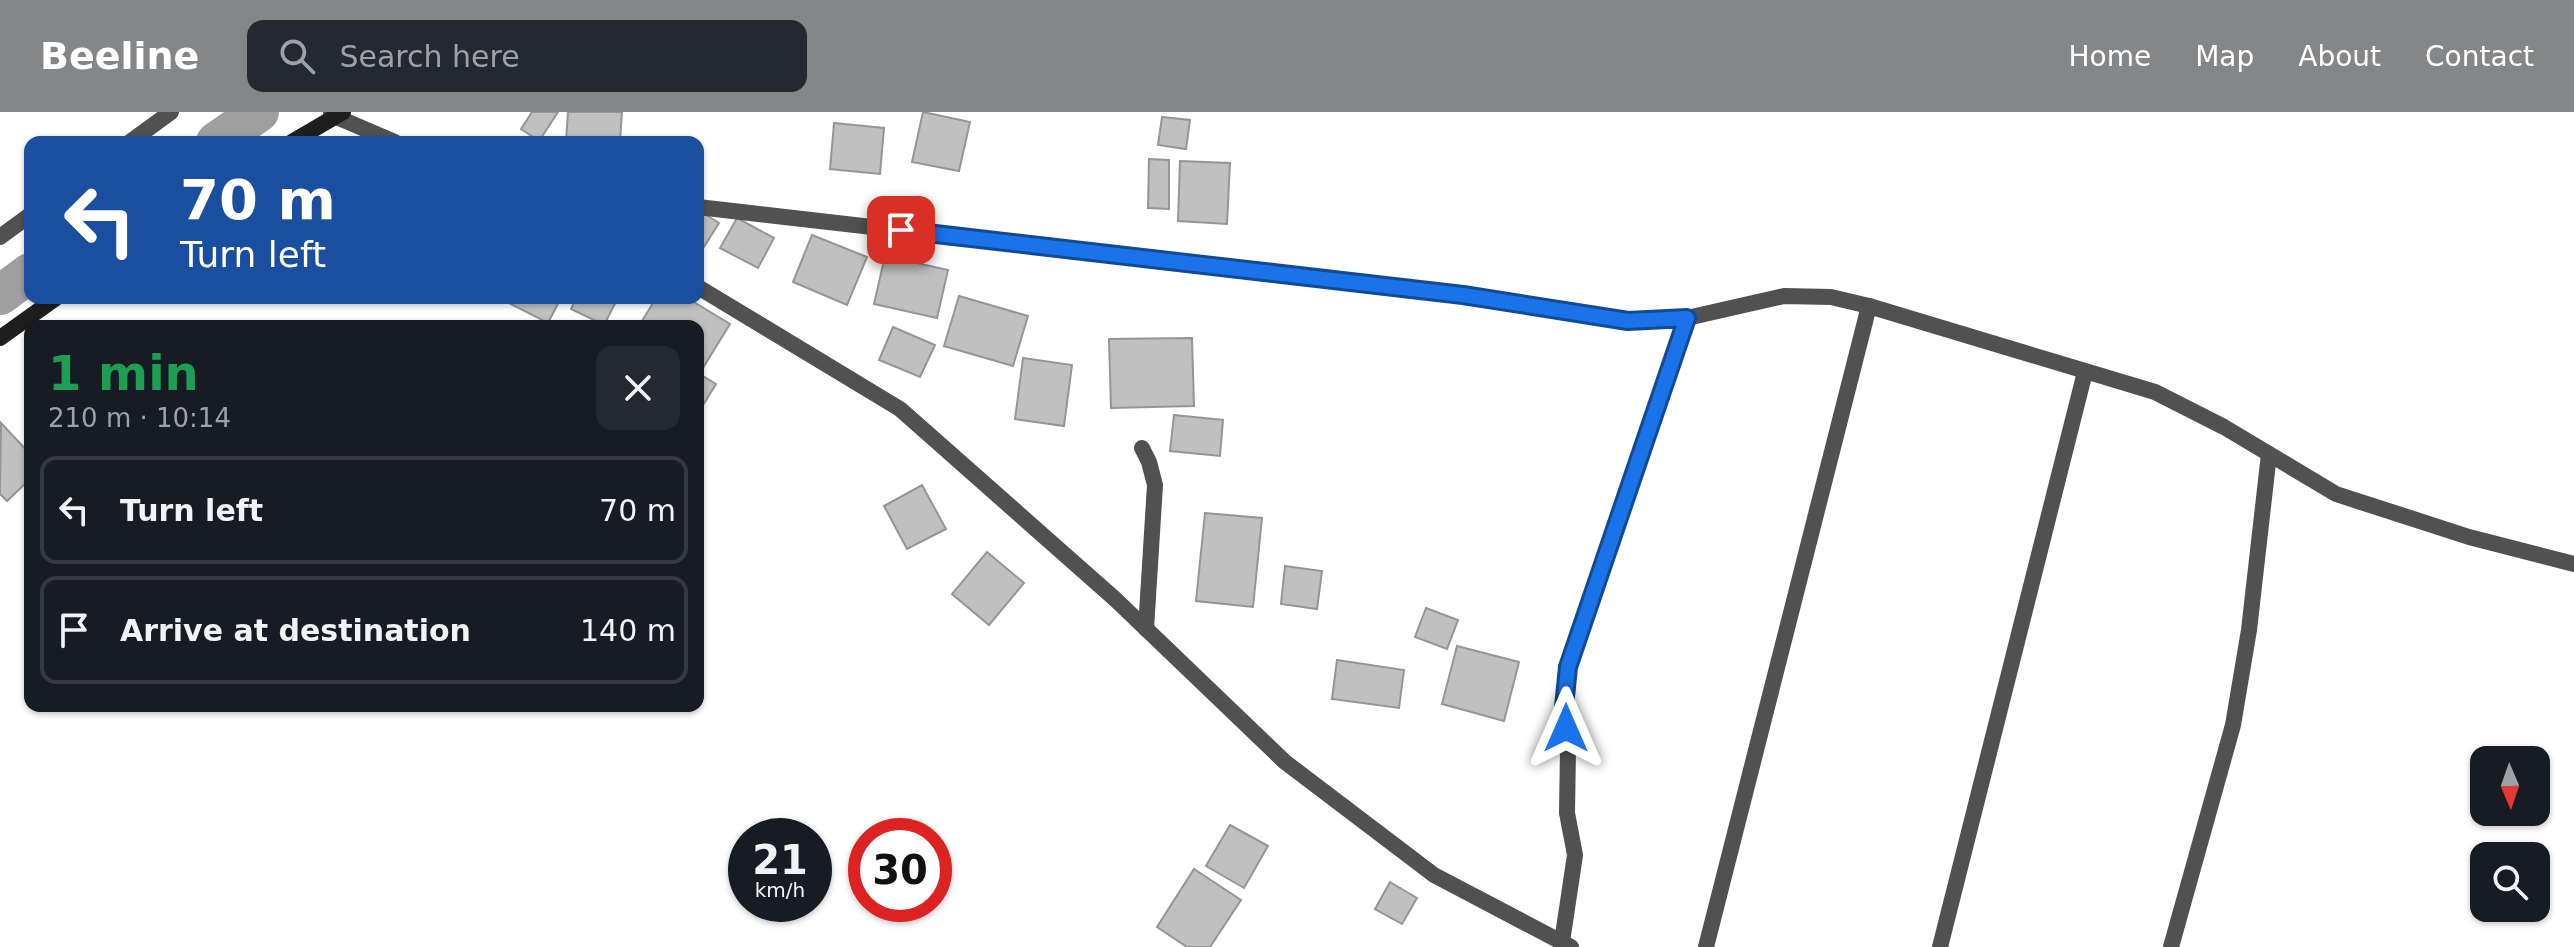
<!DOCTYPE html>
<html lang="en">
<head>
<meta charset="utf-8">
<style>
  :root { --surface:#171b24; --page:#242831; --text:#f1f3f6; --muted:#9ea1a6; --line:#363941; --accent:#858687 }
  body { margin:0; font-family:"DejaVu Sans",sans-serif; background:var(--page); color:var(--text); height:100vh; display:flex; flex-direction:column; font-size:30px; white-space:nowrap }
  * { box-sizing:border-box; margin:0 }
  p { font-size:26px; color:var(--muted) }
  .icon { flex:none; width:44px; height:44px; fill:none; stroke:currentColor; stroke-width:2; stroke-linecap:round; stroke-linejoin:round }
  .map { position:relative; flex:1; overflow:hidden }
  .side { position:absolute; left:24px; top:208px; width:680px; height:392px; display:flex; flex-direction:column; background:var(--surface); border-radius:16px; box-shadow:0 2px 6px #0004 }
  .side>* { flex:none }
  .hud { position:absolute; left:24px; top:24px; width:680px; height:168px; border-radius:16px; box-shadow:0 2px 6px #0004; background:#1a4fa0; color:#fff; overflow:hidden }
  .needle { width:52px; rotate:178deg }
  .controls { position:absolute; left:2470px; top:634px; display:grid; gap:16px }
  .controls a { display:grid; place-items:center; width:80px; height:80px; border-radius:16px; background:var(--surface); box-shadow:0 2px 6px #0004; font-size:40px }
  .speed { position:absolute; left:728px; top:706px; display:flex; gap:16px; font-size:40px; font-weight:700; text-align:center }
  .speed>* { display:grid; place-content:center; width:104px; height:104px; border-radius:50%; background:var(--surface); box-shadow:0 2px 6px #0004; line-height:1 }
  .speed small { font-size:20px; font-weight:400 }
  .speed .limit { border:12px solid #d22; background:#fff; color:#111 }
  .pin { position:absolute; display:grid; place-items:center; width:68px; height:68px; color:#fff; margin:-34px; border-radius:16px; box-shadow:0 4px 12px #0006 }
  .me { position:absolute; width:88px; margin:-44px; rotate:0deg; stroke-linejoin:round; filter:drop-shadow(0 0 6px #0008) }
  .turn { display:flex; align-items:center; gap:28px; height:168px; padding:0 24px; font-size:36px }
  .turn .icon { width:104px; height:104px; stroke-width:2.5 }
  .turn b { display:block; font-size:56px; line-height:68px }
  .round { display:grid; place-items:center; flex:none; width:84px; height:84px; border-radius:16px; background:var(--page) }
  .headline { display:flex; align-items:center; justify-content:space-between; height:136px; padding:0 24px }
  h1 { font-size:48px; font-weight:700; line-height:60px; color:#1e9e55 }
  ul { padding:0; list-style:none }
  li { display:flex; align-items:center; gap:24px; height:108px; margin:0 16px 12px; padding:0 8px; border:4px solid var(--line); border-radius:16px }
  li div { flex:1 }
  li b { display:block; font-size:30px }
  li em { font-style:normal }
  header { display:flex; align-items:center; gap:48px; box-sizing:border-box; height:112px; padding:0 40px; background:var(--accent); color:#fff }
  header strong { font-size:38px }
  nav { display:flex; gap:44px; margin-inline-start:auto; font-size:28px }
  .search { width:560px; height:72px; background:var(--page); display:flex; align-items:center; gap:20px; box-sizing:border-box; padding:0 28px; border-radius:16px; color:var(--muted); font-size:30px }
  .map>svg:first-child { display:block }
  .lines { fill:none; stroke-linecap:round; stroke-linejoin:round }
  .canal { stroke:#9f9f9f; stroke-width:40 }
  .building { fill:#c0c0c0; stroke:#959595; stroke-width:2 }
  .street { stroke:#515151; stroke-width:16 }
  .secondary { stroke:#1e1e1e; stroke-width:16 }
  .route-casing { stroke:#114b97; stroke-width:20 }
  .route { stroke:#1a73e8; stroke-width:14 }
</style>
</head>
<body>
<header>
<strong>Beeline</strong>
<div class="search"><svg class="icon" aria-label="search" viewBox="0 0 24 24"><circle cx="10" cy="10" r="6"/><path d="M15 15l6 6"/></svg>Search here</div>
<nav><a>Home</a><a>Map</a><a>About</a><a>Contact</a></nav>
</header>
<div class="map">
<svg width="2574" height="835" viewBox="0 0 2574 835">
  <rect width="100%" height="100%" fill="#fff"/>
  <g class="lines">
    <g class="canal">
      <path d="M 216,30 L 259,0"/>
      <path d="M 0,183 L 30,161"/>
    </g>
  </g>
  <g class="building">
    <path d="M 532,0 L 558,0 L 539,29 L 521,17 Z"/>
    <path d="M 568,0 L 622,0 L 620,30 L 566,30 Z"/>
    <path d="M 923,0 L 970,10 L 959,59 L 912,50 Z"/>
    <path d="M 1162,5 L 1190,8 L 1186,37 L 1158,33 Z"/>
    <path d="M 834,11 L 884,16 L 880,62 L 830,57 Z"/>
    <path d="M 1149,47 L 1169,48 L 1169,97 L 1148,96 Z"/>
    <path d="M 1180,49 L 1230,51 L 1227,112 L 1178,109 Z"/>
    <path d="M 700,99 L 719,111 L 702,138 L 698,136 L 698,102 Z"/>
    <path d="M 737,106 L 774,126 L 758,156 L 720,136 Z"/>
    <path d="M 812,123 L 867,145 L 847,193 L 793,170 Z"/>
    <path d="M 885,144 L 948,158 L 937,206 L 874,192 Z"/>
    <path d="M 959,184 L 1028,204 L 1013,254 L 944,234 Z"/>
    <path d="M 499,186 L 561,186 L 548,211 Z"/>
    <path d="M 576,186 L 618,186 L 604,213 L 571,197 Z"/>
    <path d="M 656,186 L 687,186 L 730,212 L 698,264 L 698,214 L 639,214 Z"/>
    <path d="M 893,215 L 935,233 L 920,265 L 879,248 Z"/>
    <path d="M 1192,226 L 1194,294 L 1111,296 L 1109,227 Z"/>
    <path d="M 1023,246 L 1072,253 L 1064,314 L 1015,307 Z"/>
    <path d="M 703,264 L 716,272 L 702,295 L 698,293 L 698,272 Z"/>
    <path d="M 1174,303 L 1223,308 L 1220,344 L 1170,339 Z"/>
    <path d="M 1,311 L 30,342 L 30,367 L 7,389 L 0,382 Z"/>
    <path d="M 922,373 L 946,417 L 907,437 L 884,394 Z"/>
    <path d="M 1205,401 L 1262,406 L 1253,495 L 1196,489 Z"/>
    <path d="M 987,440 L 1024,471 L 989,513 L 952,482 Z"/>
    <path d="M 1285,454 L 1322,459 L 1317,497 L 1281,492 Z"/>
    <path d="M 1426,496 L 1458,508 L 1447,537 L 1415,525 Z"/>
    <path d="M 1457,534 L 1519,550 L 1504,609 L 1442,592 Z"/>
    <path d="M 1337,548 L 1404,558 L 1399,596 L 1332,587 Z"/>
    <path d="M 1230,713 L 1268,734 L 1244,776 L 1206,754 Z"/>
    <path d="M 1194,757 L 1241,788 L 1210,835 L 1187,835 L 1157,815 Z"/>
    <path d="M 1390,770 L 1417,786 L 1402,812 L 1375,797 Z"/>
  </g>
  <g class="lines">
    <g class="street">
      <path d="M 331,0 L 334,4 L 395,30"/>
      <path d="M 130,30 L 171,0"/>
      <path d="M 698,95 L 1463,183 L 1628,209 L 1687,206 L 1784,184 L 1831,185 L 1869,194 L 2155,280 L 2224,315 L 2336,382 L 2469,425 L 2574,452"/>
      <path d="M 0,125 L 30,103"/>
      <path d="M 698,175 L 900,297 L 1115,487 L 1285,650 L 1434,763 L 1571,835"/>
      <path d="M 1142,336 L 1149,350 L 1155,373 L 1146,517"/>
      <path d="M 1562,830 L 1575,743 L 1567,701 L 1568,637 L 1564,595 L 1568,555 L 1687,206"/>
      <path d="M 1706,835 L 1869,194"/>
      <path d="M 1940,835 L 2085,260"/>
      <path d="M 2171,835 L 2233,613 L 2249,518 L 2269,342"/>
    </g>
    <g class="secondary">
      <path d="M 292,30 L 343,0"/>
      <path d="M 0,226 L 56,186"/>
    </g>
  </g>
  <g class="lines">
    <g class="route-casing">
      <path id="route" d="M 901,118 L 1463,183 L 1628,209 L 1687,206 L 1568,555 L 1564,595 L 1566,616"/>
    </g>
    <use href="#route" class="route"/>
  </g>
</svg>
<div class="controls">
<a><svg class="needle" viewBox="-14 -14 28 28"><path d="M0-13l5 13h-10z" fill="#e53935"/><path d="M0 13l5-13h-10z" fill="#9ea1a6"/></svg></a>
<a><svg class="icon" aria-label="search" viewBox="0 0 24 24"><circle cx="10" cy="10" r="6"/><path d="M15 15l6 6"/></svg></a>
</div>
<div class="speed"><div>21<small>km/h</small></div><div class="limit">30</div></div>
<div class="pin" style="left:901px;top:118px;background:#d93025"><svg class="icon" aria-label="arrive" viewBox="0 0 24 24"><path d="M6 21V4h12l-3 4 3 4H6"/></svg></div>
<svg class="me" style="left:1566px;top:616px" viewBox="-20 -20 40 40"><path d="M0-17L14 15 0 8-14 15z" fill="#1a73e8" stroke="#fff" stroke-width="4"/></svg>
<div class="hud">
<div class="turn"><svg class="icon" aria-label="left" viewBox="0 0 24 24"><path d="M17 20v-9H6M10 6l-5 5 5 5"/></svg><div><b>70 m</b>Turn left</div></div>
</div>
<section class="side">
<div class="headline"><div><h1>1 min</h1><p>210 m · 10:14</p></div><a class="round"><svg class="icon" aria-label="close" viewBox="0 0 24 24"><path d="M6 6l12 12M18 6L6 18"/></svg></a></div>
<ul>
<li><svg class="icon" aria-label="left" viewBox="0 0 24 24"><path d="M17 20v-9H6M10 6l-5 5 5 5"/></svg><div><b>Turn left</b></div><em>70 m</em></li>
<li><svg class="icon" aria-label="arrive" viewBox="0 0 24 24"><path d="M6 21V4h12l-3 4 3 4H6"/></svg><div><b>Arrive at destination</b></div><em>140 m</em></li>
</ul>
</section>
</div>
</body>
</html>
